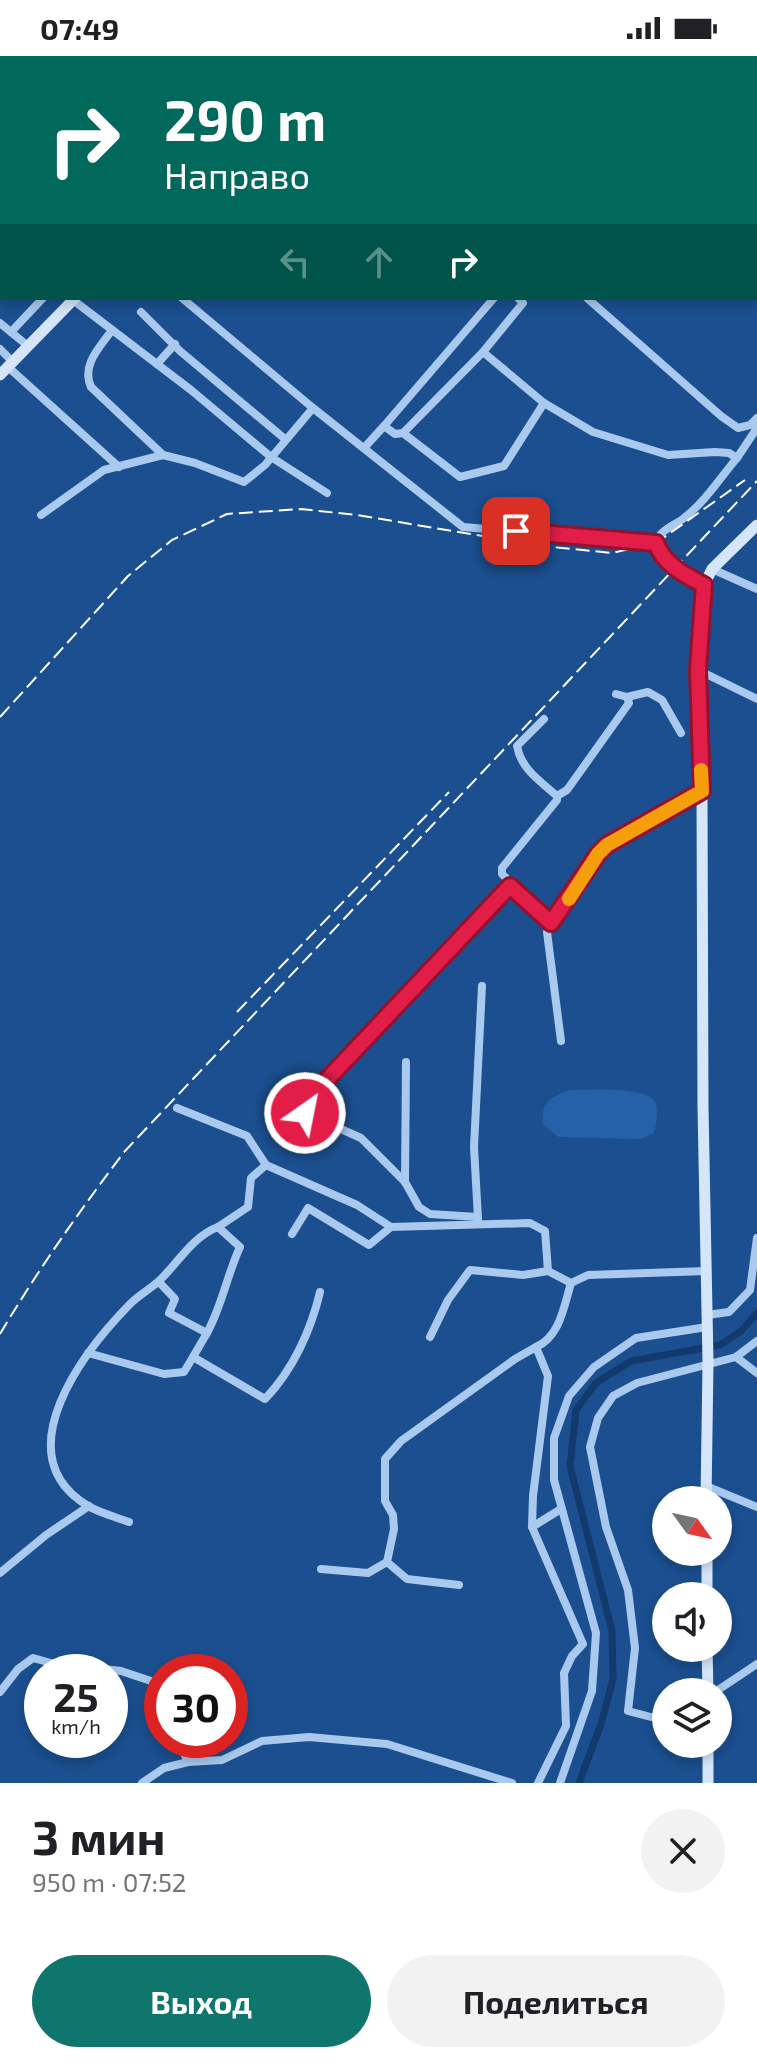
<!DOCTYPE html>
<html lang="ru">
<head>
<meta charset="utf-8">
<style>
  :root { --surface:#fff; --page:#f2f2f2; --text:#202124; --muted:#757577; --accent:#0f766e }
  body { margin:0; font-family:"Exo 2",sans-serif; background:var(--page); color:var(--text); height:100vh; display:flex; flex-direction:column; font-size:30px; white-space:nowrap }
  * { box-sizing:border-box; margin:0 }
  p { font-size:26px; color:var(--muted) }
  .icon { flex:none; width:44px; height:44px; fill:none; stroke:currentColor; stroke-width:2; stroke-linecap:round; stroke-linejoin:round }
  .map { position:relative; height:1727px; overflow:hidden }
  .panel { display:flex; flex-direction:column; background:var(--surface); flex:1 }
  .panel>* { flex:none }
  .top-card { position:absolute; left:0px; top:0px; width:758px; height:244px; box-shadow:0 4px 12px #0003; background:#00695c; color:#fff; overflow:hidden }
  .needle { width:52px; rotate:123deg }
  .fabs { position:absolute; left:652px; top:1430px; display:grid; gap:16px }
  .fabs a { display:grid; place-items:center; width:80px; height:80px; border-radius:50%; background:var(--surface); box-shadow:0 4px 12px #0003; font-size:40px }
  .speed { position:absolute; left:24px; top:1598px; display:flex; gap:16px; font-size:40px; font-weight:700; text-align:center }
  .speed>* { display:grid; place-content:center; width:104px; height:104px; border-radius:50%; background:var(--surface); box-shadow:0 4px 12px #0003; line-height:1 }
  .speed small { font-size:20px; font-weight:400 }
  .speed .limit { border:12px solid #d22; background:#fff; color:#111 }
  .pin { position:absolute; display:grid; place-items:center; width:68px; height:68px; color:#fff; margin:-34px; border-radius:16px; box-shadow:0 4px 12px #0006 }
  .me { position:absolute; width:88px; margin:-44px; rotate:33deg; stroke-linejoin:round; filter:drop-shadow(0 0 6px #0008) }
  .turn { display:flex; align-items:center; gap:28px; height:168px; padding:0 32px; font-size:36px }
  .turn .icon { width:104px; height:104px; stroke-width:2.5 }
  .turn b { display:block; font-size:56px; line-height:68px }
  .lanes { display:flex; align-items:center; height:76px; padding:0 32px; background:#0003; justify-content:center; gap:40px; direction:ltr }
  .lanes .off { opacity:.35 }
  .round { display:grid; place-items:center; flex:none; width:84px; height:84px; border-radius:42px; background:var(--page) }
  .headline { display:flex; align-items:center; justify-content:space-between; height:136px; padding:0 32px }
  h1 { font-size:48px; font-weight:700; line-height:60px }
  .cta { display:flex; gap:16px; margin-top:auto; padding:16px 32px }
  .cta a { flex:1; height:92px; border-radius:48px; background:var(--accent); color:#fff; font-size:32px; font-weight:700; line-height:92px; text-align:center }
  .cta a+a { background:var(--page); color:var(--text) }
  .status { display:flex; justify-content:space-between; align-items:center; height:56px; padding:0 40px; background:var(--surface); direction:ltr }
  .status svg { height:22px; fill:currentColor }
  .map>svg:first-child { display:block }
  .green { fill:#2461a8 }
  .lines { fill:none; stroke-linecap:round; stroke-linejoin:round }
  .canal { stroke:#123a6d; stroke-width:7 }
  .minor { stroke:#a9c9ee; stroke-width:8 }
  .tertiary { stroke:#a9c9ee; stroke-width:10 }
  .secondary { stroke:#d6e6fa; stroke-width:11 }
  .rail { stroke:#fff; stroke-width:2; stroke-dasharray:14 6; stroke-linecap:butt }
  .route-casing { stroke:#92132f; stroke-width:20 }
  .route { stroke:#e11d48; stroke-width:14 }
  .slow { stroke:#f59e0b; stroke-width:14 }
</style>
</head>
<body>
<div class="status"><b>07:49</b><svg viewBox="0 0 49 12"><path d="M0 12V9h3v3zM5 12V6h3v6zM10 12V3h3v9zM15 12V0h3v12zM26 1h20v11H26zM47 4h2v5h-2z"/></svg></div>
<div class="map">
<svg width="757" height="1727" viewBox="0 0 757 1727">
  <rect width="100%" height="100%" fill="#1b4f8f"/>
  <path class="green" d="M 569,1034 C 585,1034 648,1030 655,1046 C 659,1054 656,1068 654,1077 L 641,1083 L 559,1081 L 543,1069 C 541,1045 548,1043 569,1034 Z"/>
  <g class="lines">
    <path class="canal" d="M 579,1727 L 601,1668 L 613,1623 L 612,1575 L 570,1410 L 576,1354 L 596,1327 L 631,1305 L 720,1289 L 741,1275 L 757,1257"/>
    <g class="minor">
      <path d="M 25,0 L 28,2"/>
      <path d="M 311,0 L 314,2"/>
      <path d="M 6,2 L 8,0"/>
      <path d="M 196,2 L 197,0"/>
      <path d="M 427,2 L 427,0"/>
      <path d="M 590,2 L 591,0"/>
      <path d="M 0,10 L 2,7"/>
      <path d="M 0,61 L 2,58"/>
      <path d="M 0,140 L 2,138"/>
      <path d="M 756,156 L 757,155"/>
      <path d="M 182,242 L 313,352 L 463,471 L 656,487 C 663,509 685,519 704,529"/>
      <path d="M 587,242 L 721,360 L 738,372 L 750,369 L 757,362"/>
      <path d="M 73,244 L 191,334 L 271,401 L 327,437"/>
      <path d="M 141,256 L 180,295 L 285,383"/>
      <path d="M 0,267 L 28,290"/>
      <path d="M 112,274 C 100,291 81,309 91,331 L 163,399"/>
      <path d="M 11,276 L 43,242"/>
      <path d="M 0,293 L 13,306"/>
      <path d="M 483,296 L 523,247 L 518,242"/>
      <path d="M 157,308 L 175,288"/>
      <path d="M 8,311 L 119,411"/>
      <path d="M 384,370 L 494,242"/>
      <path d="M 403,377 L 460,421 L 504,410 L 544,347"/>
      <path d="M 364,392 L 384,370 L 395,378 L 403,377 L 483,296 L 544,347 L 593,376 L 668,399 L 715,396 L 729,397 L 737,402 L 757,372"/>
      <path d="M 41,459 L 104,414 L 163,399 L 195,407 L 244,426 L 265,409 L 313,352"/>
      <path d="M 656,487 C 659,474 674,470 684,462 C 705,446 720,422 737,402"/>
      <path d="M 712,513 L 757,533"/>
      <path d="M 698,614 L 757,643"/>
      <path d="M 616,638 L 627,641 L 648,636 L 662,644 L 681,677"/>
      <path d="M 544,663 L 517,690 C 521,713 540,725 557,740 L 557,744 L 502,812 L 502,818 L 551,867"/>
      <path d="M 557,740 L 567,734 L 629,647 L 627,641"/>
      <path d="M 561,985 L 547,876 L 551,867 L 598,798 L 607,789 L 702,735"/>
      <path d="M 177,1052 L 247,1080 L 266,1109 L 357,1149 L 391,1171 L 530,1167 L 545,1175 L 548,1215"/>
      <path d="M 405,1126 L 406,1006"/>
      <path d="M 478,1161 L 430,1158 L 419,1151 L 405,1126 L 361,1082 L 305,1057 L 305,1047 L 510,830"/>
      <path d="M 478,1163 L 474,1091 L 482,930"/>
      <path d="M 218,1171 L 248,1151 L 251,1122 L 266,1109"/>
      <path d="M 292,1178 L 308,1152 L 369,1189 L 391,1171"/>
      <path d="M 159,1226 L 175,1243 L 169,1257 L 207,1277 L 193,1301"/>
      <path d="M 707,1259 L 729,1256 L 750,1234 L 757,1182"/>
      <path d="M 430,1281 L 448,1244 L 470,1214 L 523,1219 L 548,1215 L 571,1227"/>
      <path d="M 536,1291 C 560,1281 564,1250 571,1227 L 588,1219 L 707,1215"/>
      <path d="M 88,1297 L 164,1318 L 184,1316 L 193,1301 L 265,1343 C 293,1314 311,1274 320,1236"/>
      <path d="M 736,1301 L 757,1317"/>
      <path d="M 706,1430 L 757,1451"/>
      <path d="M 129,1466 C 116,1461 100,1457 88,1450 C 3,1399 84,1295 130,1248 C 139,1239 150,1233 159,1225 C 178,1207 193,1180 218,1171 L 240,1191 C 227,1219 222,1250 207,1277"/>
      <path d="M 532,1471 L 561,1453"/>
      <path d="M 321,1513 L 368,1517 L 387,1506"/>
      <path d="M 0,1517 L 46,1479 L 89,1450"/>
      <path d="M 459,1529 L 407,1523 L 387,1506 L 394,1473 L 393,1459 L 385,1445 L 385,1403 L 401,1385 L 515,1303 L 536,1291 L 548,1320 L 533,1440 L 532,1471 L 583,1588 L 572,1600 L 564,1617 L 566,1670 L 538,1727"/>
      <path d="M 0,1636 L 18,1613 L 33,1602 L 51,1607 L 121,1615 L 151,1625 L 162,1649"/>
      <path d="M 715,1636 L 757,1608"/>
      <path d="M 666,1661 L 651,1661 L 628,1655 L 635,1592 L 628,1534 L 606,1471 L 590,1391 L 598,1362 L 613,1340 L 637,1327 L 736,1301 L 757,1285"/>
      <path d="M 188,1706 L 222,1704 L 262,1685 L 309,1681 L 387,1688 L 512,1727"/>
      <path d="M 142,1727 L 164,1712 L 188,1706 L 178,1684"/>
      <path d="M 560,1727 L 592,1635 L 596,1577 L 554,1424 L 554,1382 L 569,1340 L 594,1311 L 636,1282 L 707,1271"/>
    </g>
    <g class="tertiary">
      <path d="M 721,0 L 721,2"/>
      <path d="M 756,11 L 757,10"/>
    </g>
    <g class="secondary">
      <path d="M 696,0 L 699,2"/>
      <path d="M 296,2 L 298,0"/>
      <path d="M 756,54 L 757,55"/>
      <path d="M 0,319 L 75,242"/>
      <path d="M 706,1444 L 708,1306 L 703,1051 L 702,735 L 698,614 L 704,529 L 712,513 L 757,469"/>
      <path d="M 707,1496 L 707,1540"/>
      <path d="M 707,1592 L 708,1636"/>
      <path d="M 708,1688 L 708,1727"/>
    </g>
    <g class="rail">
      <path d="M 0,661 L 128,520 L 172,484 L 227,458 L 301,453 L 357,459 L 542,490 L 612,497 L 656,487 L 745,424"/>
      <path d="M 237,956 L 449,736"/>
      <path d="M 0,1278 C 38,1214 80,1154 125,1095 L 757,425"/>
    </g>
  </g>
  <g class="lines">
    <g class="route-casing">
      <path id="route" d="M 305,1057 L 305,1047 L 508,832 L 510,830 L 551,867 L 598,798 L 607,789 L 702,735 L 698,614 L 704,529 C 685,519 664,509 656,487 L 516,475"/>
    </g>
    <use href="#route" class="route"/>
    <path class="slow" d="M 569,843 L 598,798 L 607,789 L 702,735 L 701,714"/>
  </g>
</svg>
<div class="fabs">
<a><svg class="needle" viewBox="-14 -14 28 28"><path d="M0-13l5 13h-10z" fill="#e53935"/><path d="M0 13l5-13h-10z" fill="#757577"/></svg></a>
<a><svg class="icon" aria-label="sound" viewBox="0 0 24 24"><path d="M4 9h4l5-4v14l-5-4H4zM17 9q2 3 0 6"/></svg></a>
<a><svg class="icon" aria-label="layers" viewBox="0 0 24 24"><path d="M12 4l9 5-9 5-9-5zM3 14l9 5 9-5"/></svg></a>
</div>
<div class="speed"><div>25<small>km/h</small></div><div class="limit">30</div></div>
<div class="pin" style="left:516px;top:475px;background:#d93025"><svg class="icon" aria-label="arrive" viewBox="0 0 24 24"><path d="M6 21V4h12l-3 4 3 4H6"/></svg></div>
<svg class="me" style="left:305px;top:1057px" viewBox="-20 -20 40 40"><circle r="17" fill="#e11d48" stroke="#fff" stroke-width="3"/><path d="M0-11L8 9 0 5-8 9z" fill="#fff"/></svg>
<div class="top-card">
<div class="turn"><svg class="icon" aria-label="right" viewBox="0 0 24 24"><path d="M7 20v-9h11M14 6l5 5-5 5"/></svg><div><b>290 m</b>Направо</div></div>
<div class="lanes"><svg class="icon off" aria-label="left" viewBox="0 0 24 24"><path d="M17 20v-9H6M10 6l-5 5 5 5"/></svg><svg class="icon off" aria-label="ahead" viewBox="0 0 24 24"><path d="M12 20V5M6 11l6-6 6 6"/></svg><svg class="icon" aria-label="right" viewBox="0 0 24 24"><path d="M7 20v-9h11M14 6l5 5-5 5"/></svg></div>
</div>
</div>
<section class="panel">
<div class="headline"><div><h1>3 мин</h1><p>950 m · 07:52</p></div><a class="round"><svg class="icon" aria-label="close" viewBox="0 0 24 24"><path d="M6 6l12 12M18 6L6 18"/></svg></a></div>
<div class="cta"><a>Выход</a><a>Поделиться</a></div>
</section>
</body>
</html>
